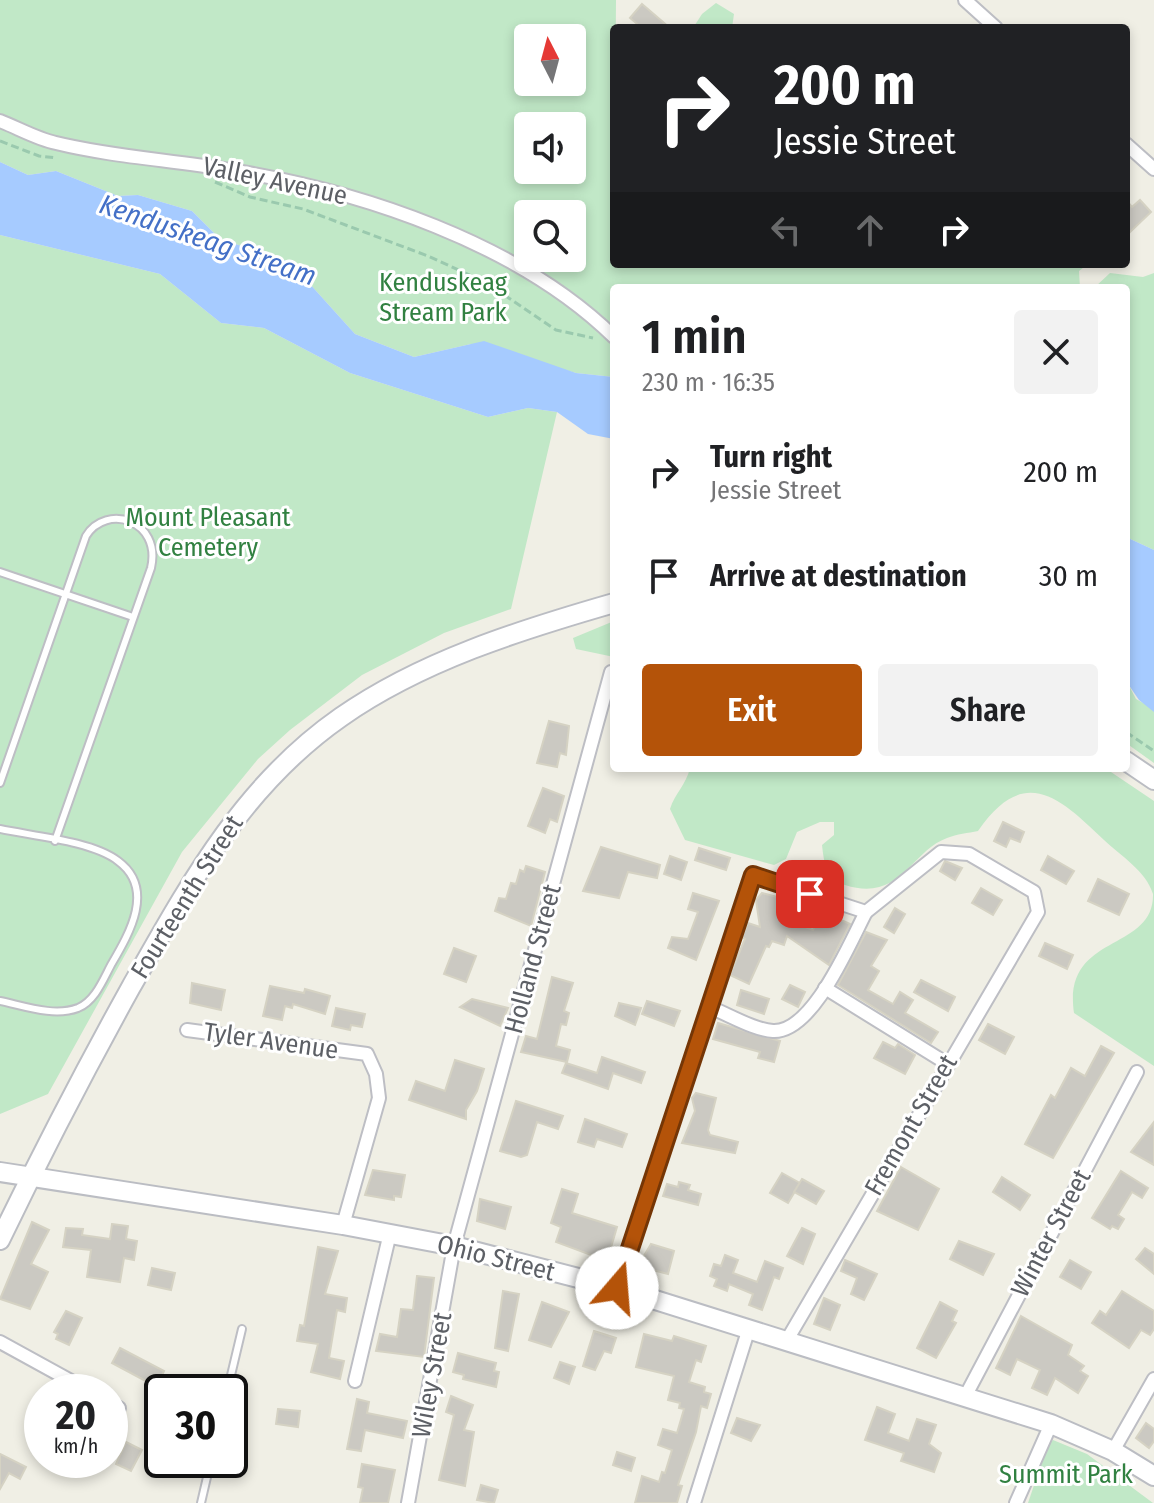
<!DOCTYPE html>
<html lang="en">
<head>
<meta charset="utf-8">
<style>
  :root { --surface:#fff; --page:#f2f2f2; --text:#202124; --muted:#757577; --accent:#b45309 }
  body { margin:0; font-family:"Fira Sans Condensed",sans-serif; background:var(--page); color:var(--text); height:100vh; display:flex; flex-direction:column; font-size:30px; white-space:nowrap }
  * { box-sizing:border-box; margin:0 }
  p { font-size:26px; color:var(--muted) }
  .icon { flex:none; width:44px; height:44px; fill:none; stroke:currentColor; stroke-width:2; stroke-linecap:round; stroke-linejoin:round }
  .map { position:relative; flex:1; overflow:hidden }
  .side { position:absolute; left:610px; top:284px; width:520px; height:488px; display:flex; flex-direction:column; background:var(--surface); border-radius:8px; box-shadow:0 4px 12px #0003 }
  .side>* { flex:none }
  .guide { position:absolute; left:610px; top:24px; width:520px; height:244px; border-radius:8px; box-shadow:0 4px 12px #0003; background:#202124; color:#fff; overflow:hidden }
  .needle { width:52px; rotate:354deg }
  .controls { position:absolute; left:514px; top:24px; display:grid; gap:16px }
  .controls a { display:grid; place-items:center; width:72px; height:72px; border-radius:8px; background:var(--surface); box-shadow:0 4px 12px #0003; font-size:40px }
  .speed { position:absolute; left:24px; top:1374px; display:flex; gap:16px; font-size:40px; font-weight:700; text-align:center }
  .speed>* { display:grid; place-content:center; width:104px; height:104px; border-radius:50%; background:var(--surface); box-shadow:0 4px 12px #0003; line-height:1 }
  .speed small { font-size:20px; font-weight:400 }
  .speed .limit { border:4px solid #111; border-radius:12px; background:#fff; color:#111 }
  .pin { position:absolute; display:grid; place-items:center; width:68px; height:68px; color:#fff; margin:-34px; border-radius:16px; box-shadow:0 4px 12px #0006 }
  .me { position:absolute; width:88px; margin:-44px; rotate:18deg; stroke-linejoin:round; filter:drop-shadow(0 0 6px #0008) }
  .turn { display:flex; align-items:center; gap:28px; height:168px; padding:0 32px; font-size:36px }
  .turn .icon { width:104px; height:104px; stroke-width:2.5 }
  .turn b { display:block; font-size:56px; line-height:68px }
  .lanes { display:flex; align-items:center; height:76px; padding:0 32px; background:#0003; justify-content:center; gap:40px; direction:ltr }
  .lanes .off { opacity:.35 }
  .round { display:grid; place-items:center; flex:none; width:84px; height:84px; border-radius:8px; background:var(--page) }
  .headline { display:flex; align-items:center; justify-content:space-between; height:136px; padding:0 32px }
  h1 { font-size:48px; font-weight:600; line-height:60px }
  .button { display:flex; gap:16px; margin-top:auto; padding:16px 32px }
  .button a { flex:1; height:92px; border-radius:8px; background:var(--accent); color:#fff; font-size:32px; font-weight:600; line-height:92px; text-align:center }
  .button a+a { background:var(--page); color:var(--text) }
  ul { padding:0; list-style:none }
  li { display:flex; align-items:center; gap:24px; height:104px; padding:0 32px }
  li div { flex:1 }
  li b { display:block; font-size:30px }
  li em { font-style:normal }
  .map>svg:first-child { display:block }
  .green { fill:#c1e8c7; fill-rule:evenodd }
  .water { fill:#a6cbff }
  .building { fill:#cbc9c2; stroke:#d5d2c3; stroke-width:2 }
  .lines { fill:none; stroke-linecap:round; stroke-linejoin:round }
  .lane-casing { stroke:#bdbec4; stroke-width:10 }
  .street-casing { stroke:#bdbec4; stroke-width:16 }
  .secondary-casing { stroke:#bbbdc3; stroke-width:22 }
  .path { stroke:#9ac9ae; stroke-width:3; stroke-dasharray:8 4; stroke-linecap:butt }
  .lane { stroke:#fff; stroke-width:6 }
  .street { stroke:#fff; stroke-width:12 }
  .secondary { stroke:#fff; stroke-width:18 }
  .route-casing { stroke:#753606; stroke-width:20 }
  .route { stroke:#b45309; stroke-width:14 }
  .labels { text-anchor:middle; dominant-baseline:central; stroke-width:6; stroke-linejoin:round; paint-order:stroke }
  .street-label { font-size:26px; fill:#5d6066; stroke:#fff }
  .park-label { font-size:26px; fill:#318141; stroke:#fff }
  .water-label { font-size:28px; font-style:italic; fill:#4470c7; stroke:#fff }
</style>
</head>
<body>
<div class="map">
<svg width="1154" height="1503" viewBox="0 0 1154 1503">
  <rect width="100%" height="100%" fill="#f0efe5"/>
  <g class="green">
    <path d="M 0,0 L 616,0 L 614,264 L 1088,264 L 1079,271 L 1080,288 L 614,288 L 614,377 L 576,373 L 471,344 L 414,357 L 355,334 L 290,262 L 220,239 L 192,211 L 138,195 L 118,196 L 56,171 L 28,175 L 0,162 ZM 528,38 L 572,38 L 572,82 L 528,82 ZM 528,126 L 572,126 L 572,170 L 528,170 ZM 528,214 L 572,214 L 572,258 L 528,258 Z"/>
    <path d="M 716,3 L 734,14 L 732,28 L 693,28 L 702,14 Z"/>
    <path d="M 0,235 L 160,274 L 221,323 L 264,328 L 350,373 L 488,417 L 528,408 L 557,412 L 511,609 L 444,633 L 362,675 L 290,730 L 258,759 L 182,852 L 48,1094 L 0,1114 Z"/>
    <path d="M 1110,273 L 1143,277 L 1154,273 L 1154,550 L 1126,537 L 1126,288 L 1094,288 Z"/>
    <path d="M 614,621 L 614,657 L 576,649 L 573,638 Z"/>
    <path d="M 1126,680 L 1136,699 L 1154,709 L 1154,763 L 1126,743 Z"/>
    <path d="M 690,768 L 1105,768 L 1154,801 L 1154,1066 L 1074,1013 C 1062,932 1154,953 1153,894 C 1146,871 1121,856 1104,840 C 1059,797 1024,764 978,831 C 968,833 957,834 947,838 C 911,851 900,903 845,885 C 826,879 824,863 822,845 L 834,835 L 834,822 L 820,822 L 797,832 L 786,859 L 774,865 L 685,840 L 670,809 C 675,793 686,785 690,768 Z"/>
    <path d="M 1053,1440 L 1087,1454 L 1153,1503 L 1028,1503 L 1048,1444 Z"/>
  </g>
  <g class="water">
    <path d="M 0,162 L 28,175 L 56,171 L 118,196 L 138,195 L 192,211 L 220,239 L 290,262 L 355,334 L 414,357 L 484,341 L 576,373 L 614,377 L 614,439 L 588,434 L 557,412 L 528,408 L 488,417 L 350,373 L 264,328 L 221,323 L 160,274 L 0,235 Z"/>
    <path d="M 1126,537 L 1154,550 L 1154,712 L 1139,700 L 1126,681 Z"/>
  </g>
  <g class="building">
    <path d="M 642,4 L 670,28 L 642,28 L 630,18 Z"/>
    <path d="M 1126,200 L 1132,207 L 1140,200 L 1151,212 L 1126,236 Z"/>
    <path d="M 549,721 L 569,726 L 566,755 L 560,753 L 557,767 L 537,763 Z"/>
    <path d="M 543,788 L 564,796 L 557,822 L 550,819 L 545,833 L 528,826 Z"/>
    <path d="M 1003,822 L 1024,832 L 1020,842 L 1010,838 L 1006,847 L 994,841 Z"/>
    <path d="M 601,847 L 660,865 L 657,878 L 628,872 L 619,898 L 583,891 Z"/>
    <path d="M 699,848 L 730,858 L 726,870 L 695,860 Z"/>
    <path d="M 670,856 L 687,862 L 681,880 L 664,874 Z"/>
    <path d="M 1048,856 L 1074,871 L 1066,884 L 1041,870 Z"/>
    <path d="M 945,861 L 962,868 L 955,880 L 940,871 Z"/>
    <path d="M 526,866 L 545,872 L 531,926 L 495,911 L 499,898 L 506,899 L 511,883 L 516,884 L 520,870 L 524,872 Z"/>
    <path d="M 1098,879 L 1129,894 L 1119,915 L 1088,901 Z"/>
    <path d="M 981,888 L 1002,900 L 993,915 L 972,903 Z"/>
    <path d="M 693,893 L 719,901 L 696,960 L 668,948 L 672,937 L 688,939 L 698,912 L 688,909 Z"/>
    <path d="M 762,893 L 800,903 L 792,922 L 813,930 L 822,911 L 850,924 L 829,965 L 787,936 L 784,945 L 772,941 L 769,947 L 766,946 L 749,984 L 730,975 L 745,939 L 742,937 L 748,923 L 760,927 L 756,900 Z"/>
    <path d="M 895,908 L 905,914 L 894,933 L 884,927 Z"/>
    <path d="M 866,932 L 887,940 L 871,966 L 879,971 L 868,990 L 893,1004 L 900,992 L 913,1000 L 905,1013 L 938,1032 L 931,1043 L 838,985 Z"/>
    <path d="M 1045,943 L 1073,955 L 1067,969 L 1039,956 Z"/>
    <path d="M 454,948 L 476,956 L 466,982 L 444,974 Z"/>
    <path d="M 552,977 L 573,983 L 564,1011 L 569,1013 L 566,1025 L 561,1024 L 556,1046 L 570,1050 L 567,1062 L 521,1052 L 526,1036 L 537,1039 Z"/>
    <path d="M 921,980 L 955,997 L 948,1011 L 914,992 Z"/>
    <path d="M 192,983 L 225,990 L 221,1010 L 190,1003 Z"/>
    <path d="M 790,985 L 805,992 L 798,1007 L 782,999 Z"/>
    <path d="M 270,986 L 304,993 L 305,989 L 330,996 L 325,1014 L 293,1004 L 292,1008 L 285,1006 L 282,1020 L 263,1016 Z"/>
    <path d="M 741,990 L 769,999 L 764,1014 L 737,1005 Z"/>
    <path d="M 472,999 L 508,1008 L 500,1026 L 460,1007 Z"/>
    <path d="M 647,1001 L 680,1011 L 674,1026 L 642,1014 Z"/>
    <path d="M 619,1003 L 641,1008 L 635,1025 L 615,1016 Z"/>
    <path d="M 336,1008 L 365,1014 L 362,1027 L 351,1025 L 350,1030 L 332,1026 Z"/>
    <path d="M 718,1023 L 780,1041 L 774,1062 L 758,1058 L 760,1052 L 713,1039 Z"/>
    <path d="M 988,1024 L 1014,1037 L 1005,1054 L 979,1040 Z"/>
    <path d="M 883,1042 L 895,1048 L 898,1044 L 915,1055 L 905,1074 L 874,1058 Z"/>
    <path d="M 1101,1046 L 1114,1053 L 1053,1158 L 1025,1144 L 1051,1095 L 1055,1098 L 1071,1068 L 1085,1076 Z"/>
    <path d="M 602,1057 L 645,1072 L 641,1083 L 613,1073 L 608,1089 L 562,1073 L 566,1063 L 597,1073 Z"/>
    <path d="M 455,1060 L 484,1069 L 477,1091 L 466,1110 L 466,1119 L 409,1100 L 416,1081 L 445,1091 Z"/>
    <path d="M 696,1093 L 716,1098 L 708,1130 L 710,1135 L 738,1142 L 735,1153 L 682,1143 L 695,1111 L 692,1098 Z"/>
    <path d="M 516,1101 L 563,1116 L 558,1129 L 537,1122 L 527,1155 L 521,1157 L 500,1151 Z"/>
    <path d="M 585,1119 L 627,1134 L 622,1147 L 597,1139 L 594,1147 L 578,1142 Z"/>
    <path d="M 1154,1122 L 1154,1165 L 1131,1152 Z"/>
    <path d="M 901,1167 L 939,1189 L 918,1230 L 877,1211 Z"/>
    <path d="M 373,1170 L 405,1175 L 401,1197 L 394,1196 L 394,1200 L 365,1195 Z"/>
    <path d="M 1121,1171 L 1148,1188 L 1142,1198 L 1132,1192 L 1118,1215 L 1124,1219 L 1118,1229 L 1112,1226 L 1110,1229 L 1092,1218 Z"/>
    <path d="M 782,1173 L 800,1183 L 788,1203 L 770,1193 Z"/>
    <path d="M 1002,1177 L 1030,1195 L 1020,1210 L 993,1192 Z"/>
    <path d="M 802,1179 L 824,1191 L 816,1204 L 794,1192 Z"/>
    <path d="M 679,1182 L 690,1185 L 688,1190 L 701,1194 L 698,1205 L 663,1196 L 667,1184 L 678,1187 Z"/>
    <path d="M 562,1189 L 578,1194 L 572,1213 L 617,1227 L 607,1261 L 556,1242 L 561,1227 L 551,1223 Z"/>
    <path d="M 480,1199 L 511,1207 L 505,1229 L 477,1221 Z"/>
    <path d="M 32,1222 L 49,1230 L 31,1264 L 48,1272 L 30,1309 L 0,1299 Z"/>
    <path d="M 112,1224 L 128,1226 L 126,1239 L 137,1241 L 134,1260 L 124,1258 L 120,1282 L 87,1277 L 91,1250 L 63,1247 L 66,1228 L 83,1229 L 82,1235 L 110,1239 Z"/>
    <path d="M 802,1228 L 815,1234 L 803,1264 L 787,1256 Z"/>
    <path d="M 959,1241 L 994,1254 L 983,1275 L 950,1259 Z"/>
    <path d="M 651,1244 L 674,1251 L 668,1274 L 645,1268 L 642,1259 Z"/>
    <path d="M 318,1247 L 338,1251 L 325,1294 L 347,1298 L 345,1312 L 337,1310 L 329,1358 L 344,1361 L 340,1379 L 311,1372 L 318,1344 L 297,1341 L 300,1325 L 304,1326 Z"/>
    <path d="M 1145,1248 L 1154,1254 L 1154,1274 L 1136,1259 Z"/>
    <path d="M 725,1255 L 738,1260 L 733,1273 L 757,1282 L 765,1261 L 783,1268 L 779,1279 L 774,1277 L 762,1310 L 749,1305 L 753,1294 L 729,1284 L 727,1291 L 714,1286 L 717,1279 L 710,1276 L 714,1264 L 721,1266 Z"/>
    <path d="M 845,1260 L 877,1274 L 864,1300 L 851,1294 L 857,1278 L 841,1271 Z"/>
    <path d="M 1070,1260 L 1091,1272 L 1081,1289 L 1060,1277 Z"/>
    <path d="M 152,1268 L 175,1273 L 171,1290 L 148,1285 Z"/>
    <path d="M 417,1276 L 434,1278 L 424,1357 L 376,1351 L 380,1334 L 397,1337 L 401,1309 L 413,1310 Z"/>
    <path d="M 503,1291 L 519,1294 L 508,1351 L 495,1348 Z"/>
    <path d="M 1122,1291 L 1154,1311 L 1154,1329 L 1150,1335 L 1141,1330 L 1129,1348 L 1092,1323 L 1100,1311 L 1106,1315 Z"/>
    <path d="M 824,1298 L 840,1305 L 830,1330 L 814,1324 Z"/>
    <path d="M 542,1302 L 569,1312 L 551,1347 L 529,1340 Z"/>
    <path d="M 940,1302 L 957,1311 L 952,1321 L 956,1323 L 936,1358 L 917,1348 Z"/>
    <path d="M 66,1311 L 82,1318 L 69,1345 L 56,1339 L 58,1334 L 54,1332 Z"/>
    <path d="M 1021,1316 L 1072,1345 L 1068,1355 L 1084,1366 L 1080,1371 L 1088,1376 L 1078,1393 L 1055,1378 L 1047,1395 L 1032,1388 L 1040,1370 L 1017,1359 L 1010,1375 L 996,1368 Z"/>
    <path d="M 594,1331 L 616,1338 L 611,1353 L 604,1351 L 595,1370 L 583,1366 Z"/>
    <path d="M 644,1334 L 672,1341 L 674,1336 L 706,1346 L 701,1362 L 696,1360 L 689,1382 L 705,1387 L 704,1392 L 711,1394 L 707,1408 L 701,1406 L 696,1432 L 678,1485 L 682,1486 L 677,1503 L 635,1503 L 642,1476 L 659,1482 L 662,1472 L 665,1473 L 672,1450 L 658,1445 L 663,1429 L 677,1433 L 684,1409 L 679,1408 L 680,1403 L 668,1400 L 674,1376 L 636,1367 Z"/>
    <path d="M 120,1348 L 164,1371 L 157,1387 L 112,1363 Z"/>
    <path d="M 458,1353 L 496,1363 L 494,1371 L 499,1372 L 496,1387 L 463,1379 L 464,1375 L 453,1372 Z"/>
    <path d="M 560,1362 L 575,1367 L 569,1384 L 554,1378 Z"/>
    <path d="M 451,1396 L 473,1405 L 464,1430 L 474,1432 L 465,1486 L 439,1480 L 454,1415 L 446,1412 Z"/>
    <path d="M 357,1399 L 369,1402 L 367,1413 L 407,1421 L 403,1438 L 365,1430 L 361,1451 L 347,1449 Z"/>
    <path d="M 877,1407 L 895,1414 L 888,1433 L 909,1441 L 917,1419 L 936,1425 L 929,1444 L 941,1453 L 934,1472 L 901,1461 L 904,1453 L 865,1440 Z"/>
    <path d="M 278,1409 L 300,1411 L 298,1427 L 276,1424 Z"/>
    <path d="M 737,1418 L 760,1425 L 751,1441 L 731,1433 Z"/>
    <path d="M 1146,1423 L 1154,1429 L 1154,1441 L 1149,1448 L 1136,1438 Z"/>
    <path d="M 126,1442 L 142,1450 L 131,1471 L 116,1464 Z"/>
    <path d="M 617,1452 L 635,1458 L 631,1471 L 613,1465 Z"/>
    <path d="M 0,1454 L 26,1467 L 20,1479 L 9,1473 L 0,1489 Z"/>
    <path d="M 362,1464 L 395,1470 L 388,1503 L 360,1503 L 363,1488 L 358,1487 Z"/>
    <path d="M 481,1485 L 498,1490 L 494,1503 L 477,1500 Z"/>
  </g>
  <g class="lines">
    <g class="lane-casing">
      <g id="lane">
        <path d="M 0,572 L 133,617"/>
        <path d="M 0,783 L 86,536 C 106,503 162,520 151,568 L 55,841"/>
        <path d="M 0,829 C 33,836 92,841 118,861 C 156,889 129,934 111,965 C 103,980 95,1001 78,1008 C 54,1017 24,1006 0,1001"/>
        <path d="M 227,1392 L 242,1329"/>
        <path d="M 201,1503 L 211,1460"/>
      </g>
    </g>
    <g class="street-casing">
      <g id="street">
        <path d="M 965,0 L 996,28"/>
        <path d="M 0,121 C 18,128 37,139 56,143 C 113,157 173,160 230,170 C 361,191 518,243 614,337"/>
        <path d="M 1126,144 L 1154,169"/>
        <path d="M 825,988 L 946,1063"/>
        <path d="M 709,1007 C 728,1014 754,1030 773,1031 C 813,1033 850,942 866,912"/>
        <path d="M 187,1030 L 367,1054 L 376,1074 L 379,1098 L 343,1225"/>
        <path d="M 617,1288 L 753,875 L 866,912 L 941,852 L 969,854 L 1034,892 L 1038,912 L 787,1340"/>
        <path d="M 0,1342 L 91,1392"/>
        <path d="M 355,1381 L 390,1233"/>
        <path d="M 966,1395 L 1137,1072"/>
        <path d="M 110,1403 L 119,1408"/>
        <path d="M 1113,1451 L 1154,1379"/>
        <path d="M 408,1503 L 454,1246 L 611,672"/>
        <path d="M 694,1503 L 749,1328"/>
        <path d="M 1016,1503 L 1051,1424"/>
      </g>
    </g>
    <g class="secondary-casing">
      <g id="secondary">
        <path d="M 1126,761 L 1154,780"/>
        <path d="M 0,1172 L 343,1225 L 454,1246 L 617,1288 L 1051,1424 L 1113,1451 L 1154,1476"/>
        <path d="M 0,1240 C 41,1155 85,1070 131,987 C 189,885 242,786 341,717 C 421,661 520,630 614,603"/>
      </g>
    </g>
    <g class="path">
      <path d="M 0,141 L 39,156 L 57,158"/>
      <path d="M 215,182 L 250,197 L 303,209 L 428,256 L 485,282 L 556,330 L 593,338"/>
      <path d="M 1126,732 L 1154,751"/>
    </g>
    <use href="#lane" class="lane"/>
    <use href="#street" class="street"/>
    <use href="#secondary" class="secondary"/>
  </g>
  <g class="lines">
    <g class="route-casing">
      <path id="route" d="M 617,1288 L 753,875 L 810,894"/>
    </g>
    <use href="#route" class="route"/>
  </g>
  <g class="labels">
    <g class="street-label">
      <text transform="translate(275 181) rotate(12)">Valley Avenue</text>
      <text transform="translate(187 897) rotate(-58)">Fourteenth Street</text>
      <text transform="translate(533 959) rotate(-75)">Holland Street</text>
      <text transform="translate(271 1041) rotate(8)">Tyler Avenue</text>
      <text transform="translate(911 1125) rotate(-60)">Fremont Street</text>
      <text transform="translate(1051 1233) rotate(-62)">Winter Street</text>
      <text transform="translate(496 1258) rotate(14)">Ohio Street</text>
      <text transform="translate(432 1375) rotate(-80)">Wiley Street</text>
    </g>
    <g class="park-label">
      <text x="443" y="282">Kenduskeag<tspan x="443" dy="30">Stream Park</tspan></text>
      <text x="208" y="517">Mount Pleasant<tspan x="208" dy="30">Cemetery</tspan></text>
      <text x="1066" y="1474">Summit Park</text>
    </g>
    <g class="water-label">
      <text transform="translate(208 240) rotate(19)">Kenduskeag Stream</text>
    </g>
  </g>
</svg>
<div class="controls">
<a><svg class="needle" viewBox="-14 -14 28 28"><path d="M0-13l5 13h-10z" fill="#e53935"/><path d="M0 13l5-13h-10z" fill="#757577"/></svg></a>
<a><svg class="icon" aria-label="sound" viewBox="0 0 24 24"><path d="M4 9h4l5-4v14l-5-4H4zM17 9q2 3 0 6"/></svg></a>
<a><svg class="icon" aria-label="search" viewBox="0 0 24 24"><circle cx="10" cy="10" r="6"/><path d="M15 15l6 6"/></svg></a>
</div>
<div class="speed"><div>20<small>km/h</small></div><div class="limit">30</div></div>
<div class="pin" style="left:810px;top:894px;background:#d93025"><svg class="icon" aria-label="arrive" viewBox="0 0 24 24"><path d="M6 21V4h12l-3 4 3 4H6"/></svg></div>
<svg class="me" style="left:617px;top:1288px" viewBox="-20 -20 40 40"><circle r="19" fill="#fff"/><path d="M0-13L10 11 0 6-10 11z" fill="#b45309"/></svg>
<div class="guide">
<div class="turn"><svg class="icon" aria-label="right" viewBox="0 0 24 24"><path d="M7 20v-9h11M14 6l5 5-5 5"/></svg><div><b>200 m</b>Jessie Street</div></div>
<div class="lanes"><svg class="icon off" aria-label="left" viewBox="0 0 24 24"><path d="M17 20v-9H6M10 6l-5 5 5 5"/></svg><svg class="icon off" aria-label="ahead" viewBox="0 0 24 24"><path d="M12 20V5M6 11l6-6 6 6"/></svg><svg class="icon" aria-label="right" viewBox="0 0 24 24"><path d="M7 20v-9h11M14 6l5 5-5 5"/></svg></div>
</div>
<section class="side">
<div class="headline"><div><h1>1 min</h1><p>230 m · 16:35</p></div><a class="round"><svg class="icon" aria-label="close" viewBox="0 0 24 24"><path d="M6 6l12 12M18 6L6 18"/></svg></a></div>
<ul>
<li><svg class="icon" aria-label="right" viewBox="0 0 24 24"><path d="M7 20v-9h11M14 6l5 5-5 5"/></svg><div><b>Turn right</b><p>Jessie Street</p></div><em>200 m</em></li>
<li><svg class="icon" aria-label="arrive" viewBox="0 0 24 24"><path d="M6 21V4h12l-3 4 3 4H6"/></svg><div><b>Arrive at destination</b></div><em>30 m</em></li>
</ul>
<div class="button"><a>Exit</a><a>Share</a></div>
</section>
</div>
</body>
</html>
